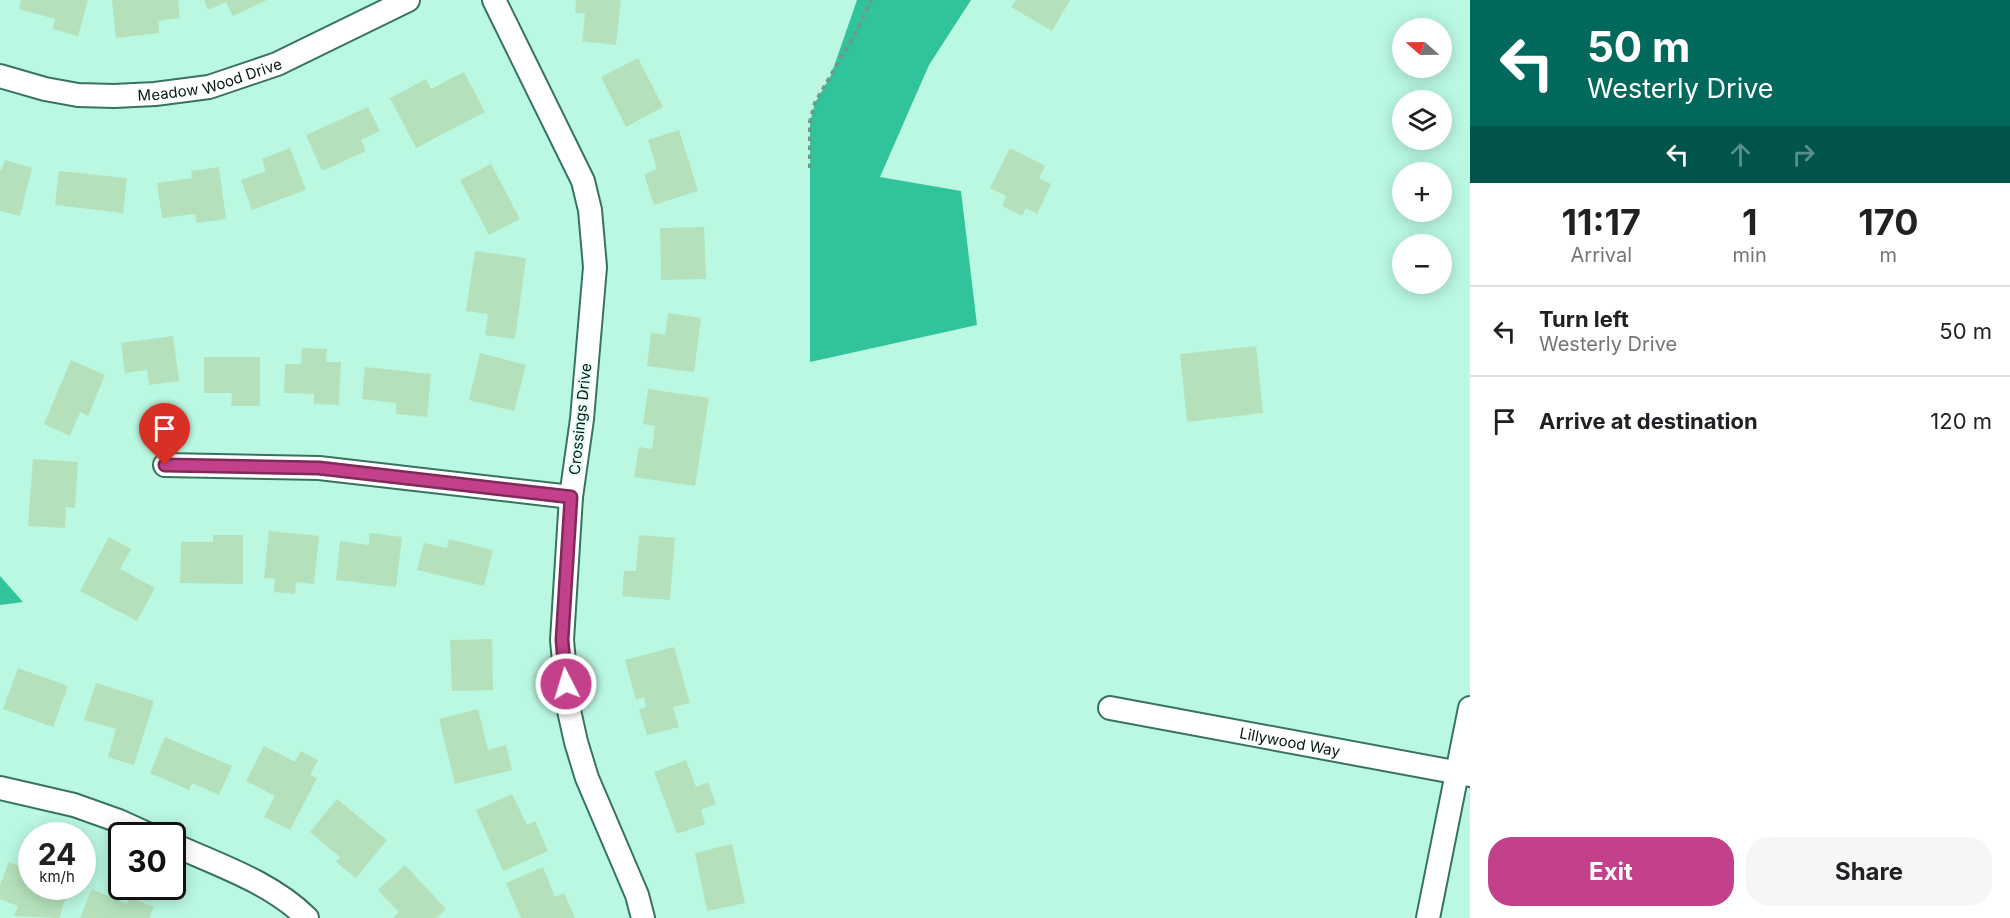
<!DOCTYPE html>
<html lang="en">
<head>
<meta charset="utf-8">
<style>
  :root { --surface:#fff; --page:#f6f6f6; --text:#202124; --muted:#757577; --line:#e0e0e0; --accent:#c3418a }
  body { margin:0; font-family:Inter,sans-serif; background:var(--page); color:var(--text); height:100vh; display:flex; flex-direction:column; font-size:22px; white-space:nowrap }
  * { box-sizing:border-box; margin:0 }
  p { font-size:20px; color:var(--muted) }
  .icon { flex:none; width:33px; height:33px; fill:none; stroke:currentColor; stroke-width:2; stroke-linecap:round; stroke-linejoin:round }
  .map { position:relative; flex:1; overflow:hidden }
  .panel { display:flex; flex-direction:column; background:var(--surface); width:540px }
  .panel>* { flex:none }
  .hud { background:#00695c; color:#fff; overflow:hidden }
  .needle { width:39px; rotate:290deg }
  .controls { position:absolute; left:1392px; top:18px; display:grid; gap:12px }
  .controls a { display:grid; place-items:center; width:60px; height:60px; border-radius:50%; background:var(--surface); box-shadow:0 3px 15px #0003; font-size:30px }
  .speed { position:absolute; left:18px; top:822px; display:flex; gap:12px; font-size:30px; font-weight:700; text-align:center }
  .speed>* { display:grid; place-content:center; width:78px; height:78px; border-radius:50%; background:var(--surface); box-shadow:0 3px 15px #0003; line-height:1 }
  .speed small { font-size:15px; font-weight:400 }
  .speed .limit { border:3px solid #111; border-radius:9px; background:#fff; color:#111 }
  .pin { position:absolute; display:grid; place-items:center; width:51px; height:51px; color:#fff; margin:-62px -26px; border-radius:50% 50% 50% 0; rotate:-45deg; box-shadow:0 0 6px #0007 }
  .pin .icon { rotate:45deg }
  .me { position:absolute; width:66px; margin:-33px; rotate:355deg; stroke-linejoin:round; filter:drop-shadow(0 0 4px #0008) }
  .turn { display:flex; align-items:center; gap:21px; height:126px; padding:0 18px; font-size:27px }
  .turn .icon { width:78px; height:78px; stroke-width:2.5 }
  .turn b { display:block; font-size:42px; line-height:51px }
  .lanes { display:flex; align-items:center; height:57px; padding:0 18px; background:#0003; justify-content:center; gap:30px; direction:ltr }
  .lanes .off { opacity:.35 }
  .eta { display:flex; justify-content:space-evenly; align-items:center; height:102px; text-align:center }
  .eta b { font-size:36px; font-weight:700; line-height:42px }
  .primary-button { display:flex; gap:12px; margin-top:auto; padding:12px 18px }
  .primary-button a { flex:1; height:69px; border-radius:24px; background:var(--accent); color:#fff; font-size:24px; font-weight:700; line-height:69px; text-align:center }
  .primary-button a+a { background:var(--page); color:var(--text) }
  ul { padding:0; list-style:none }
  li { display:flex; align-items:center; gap:18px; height:90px; padding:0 18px; border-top:2px solid var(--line) }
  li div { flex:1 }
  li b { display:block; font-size:22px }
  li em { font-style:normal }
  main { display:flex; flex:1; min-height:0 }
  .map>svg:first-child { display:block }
  .forest { fill:#31c49c }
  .building { fill:#b4e1bb }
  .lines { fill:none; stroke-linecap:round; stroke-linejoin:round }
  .minor-casing { stroke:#387360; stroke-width:26 }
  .path { stroke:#6c9a89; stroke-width:4; stroke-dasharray:4.5 4.5; stroke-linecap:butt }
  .minor { stroke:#fff; stroke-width:22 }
  .route-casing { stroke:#7f2a5a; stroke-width:15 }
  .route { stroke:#c3418a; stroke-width:10 }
  .labels { text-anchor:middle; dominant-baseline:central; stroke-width:4.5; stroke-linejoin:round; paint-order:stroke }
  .street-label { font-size:15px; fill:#011811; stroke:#e4fcf2 }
</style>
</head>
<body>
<main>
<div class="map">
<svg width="1470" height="918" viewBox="0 0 1470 918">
  <rect width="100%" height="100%" fill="#baf8e1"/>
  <g class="forest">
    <path d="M 857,0 L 971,0 L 929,65 L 880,177 L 961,191 L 977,325 L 810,362 L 810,122 L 815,103 L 831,75 Z"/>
    <path d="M 0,576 L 23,602 L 0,605 Z"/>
  </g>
  <g class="building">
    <path d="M 21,0 L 88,0 L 78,36 L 53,29 L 55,19 L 19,9 Z"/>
    <path d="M 112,0 L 178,0 L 180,18 L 158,21 L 159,33 L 116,38 Z"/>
    <path d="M 204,0 L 267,0 L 233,16 L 226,2 L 208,10 Z"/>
    <path d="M 576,0 L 621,0 L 616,45 L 582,41 L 585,14 L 575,13 Z"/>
    <path d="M 1016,0 L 1070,0 L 1052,31 L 1011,7 Z"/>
    <path d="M 638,58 L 663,107 L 626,127 L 601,77 Z"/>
    <path d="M 464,72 L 485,112 L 416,148 L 390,98 L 426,79 L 431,89 Z"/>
    <path d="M 368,107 L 380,131 L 361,140 L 366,151 L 322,171 L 306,135 Z"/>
    <path d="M 679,130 L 698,191 L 654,205 L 644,174 L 657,169 L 648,140 Z"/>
    <path d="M 290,148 L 306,190 L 252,210 L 241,180 L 266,171 L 262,159 Z"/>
    <path d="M 1010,148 L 1045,166 L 1039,178 L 1051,184 L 1037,214 L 1026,208 L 1022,216 L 1002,206 L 1006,196 L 990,188 Z"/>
    <path d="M 5,160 L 32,168 L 20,216 L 0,211 L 0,169 L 2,170 Z"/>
    <path d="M 491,164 L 520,219 L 489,235 L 460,180 Z"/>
    <path d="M 219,167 L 226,219 L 197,223 L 195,214 L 162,218 L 157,183 L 192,178 L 191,171 Z"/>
    <path d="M 59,171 L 127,178 L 123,213 L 55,205 Z"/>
    <path d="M 704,227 L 706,279 L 661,280 L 660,228 Z"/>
    <path d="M 475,251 L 526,258 L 515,339 L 485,335 L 488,314 L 466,311 Z"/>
    <path d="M 668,313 L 701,318 L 694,372 L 647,366 L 651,333 L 665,335 Z"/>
    <path d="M 173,336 L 179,381 L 149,385 L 147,370 L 125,373 L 121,343 Z"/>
    <path d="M 1256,346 L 1263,413 L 1187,422 L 1180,354 Z"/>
    <path d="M 302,348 L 327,349 L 326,362 L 341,362 L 339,405 L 314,404 L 314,394 L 284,393 L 285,364 L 301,364 Z"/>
    <path d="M 480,353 L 526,365 L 514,411 L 469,400 Z"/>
    <path d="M 204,357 L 260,357 L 260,406 L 231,406 L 232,393 L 204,393 Z"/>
    <path d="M 71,360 L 105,375 L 88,416 L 80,412 L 70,436 L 44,424 Z"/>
    <path d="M 365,367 L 431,374 L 427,417 L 396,414 L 396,403 L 362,399 Z"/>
    <path d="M 648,389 L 709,398 L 695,486 L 634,477 L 639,447 L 652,449 L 655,426 L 643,424 Z"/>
    <path d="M 33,459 L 78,462 L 75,508 L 66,507 L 65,528 L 28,526 Z"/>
    <path d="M 269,531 L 319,536 L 314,584 L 296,582 L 295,594 L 274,592 L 275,579 L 264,578 Z"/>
    <path d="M 370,533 L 402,537 L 396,587 L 336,580 L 340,541 L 369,545 Z"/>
    <path d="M 213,535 L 243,535 L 243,584 L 180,583 L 181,542 L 213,542 Z"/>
    <path d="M 639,535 L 675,538 L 670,600 L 622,596 L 624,571 L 636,571 Z"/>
    <path d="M 109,537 L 131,549 L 120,569 L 155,588 L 137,621 L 80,591 Z"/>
    <path d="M 449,539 L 493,550 L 484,586 L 417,570 L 424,543 L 447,548 Z"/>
    <path d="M 492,639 L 493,690 L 452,691 L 450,640 Z"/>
    <path d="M 674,647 L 690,703 L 673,707 L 679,727 L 647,735 L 639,710 L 646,707 L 644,697 L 636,700 L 625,660 Z"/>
    <path d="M 18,668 L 68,686 L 53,727 L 3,709 Z"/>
    <path d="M 96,683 L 154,701 L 134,765 L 108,757 L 116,729 L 84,720 Z"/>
    <path d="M 478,709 L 488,750 L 506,745 L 512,770 L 455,784 L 439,719 Z"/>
    <path d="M 165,737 L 232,766 L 219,795 L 192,783 L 189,790 L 150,773 Z"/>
    <path d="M 264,746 L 295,762 L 301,751 L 318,760 L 310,775 L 317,778 L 290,830 L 264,817 L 275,796 L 246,781 Z"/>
    <path d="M 686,760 L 696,787 L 708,782 L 716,804 L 701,810 L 705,824 L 677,834 L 654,772 Z"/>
    <path d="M 512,794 L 527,825 L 535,821 L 548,851 L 503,871 L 476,810 Z"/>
    <path d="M 337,799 L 387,840 L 356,878 L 336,862 L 340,857 L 310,832 Z"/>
    <path d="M 732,844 L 745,903 L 707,911 L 695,853 Z"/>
    <path d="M 9,862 L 32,871 L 32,886 L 70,886 L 59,918 L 14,916 L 18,906 L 0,899 L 0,885 Z"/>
    <path d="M 405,865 L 446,909 L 436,918 L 393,918 L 399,912 L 378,890 Z"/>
    <path d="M 543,867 L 555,897 L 564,893 L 575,918 L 521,918 L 506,883 Z"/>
    <path d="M 92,889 L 127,904 L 129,897 L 154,907 L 149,918 L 80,918 Z"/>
  </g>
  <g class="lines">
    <g class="minor-casing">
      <g id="minor">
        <path d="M 494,0 L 583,181 L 590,210 L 595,267 L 582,419 L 571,497 L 562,640 L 568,706 L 576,742 L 587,778 L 637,895 L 643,918"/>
        <path id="s1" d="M 0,76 L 45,89 L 78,95 L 114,96 L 155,94 L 209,87 L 277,64 L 408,0"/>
        <path d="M 165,465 L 319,468 L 571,497"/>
        <path id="s2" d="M 1110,708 L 1470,775"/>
        <path d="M 0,788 L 74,805 L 119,821 L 152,836"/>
        <path d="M 172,844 C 218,865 271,882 307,918"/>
        <path d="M 1428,918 L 1470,708"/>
      </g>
    </g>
    <path class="path" d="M 810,168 L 810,122 L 815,103 L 857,30 L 871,0"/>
    <use href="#minor" class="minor"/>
  </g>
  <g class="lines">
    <g class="route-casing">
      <path id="route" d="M 165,465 L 319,468 L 571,497 L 562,640 L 566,684"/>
    </g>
    <use href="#route" class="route"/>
  </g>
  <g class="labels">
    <g class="street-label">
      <text stroke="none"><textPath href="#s1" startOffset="214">Meadow Wood Drive</textPath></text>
      <text transform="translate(580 419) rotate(-84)">Crossings Drive</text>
      <text stroke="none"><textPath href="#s2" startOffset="183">Lillywood Way</textPath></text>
    </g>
  </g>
</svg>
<div class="controls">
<a><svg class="needle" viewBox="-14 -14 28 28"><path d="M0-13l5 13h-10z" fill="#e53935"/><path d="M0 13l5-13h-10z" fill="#757577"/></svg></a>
<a><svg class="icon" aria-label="layers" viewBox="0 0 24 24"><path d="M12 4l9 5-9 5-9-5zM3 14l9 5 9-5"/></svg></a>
<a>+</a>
<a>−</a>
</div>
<div class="speed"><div>24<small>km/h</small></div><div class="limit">30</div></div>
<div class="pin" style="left:165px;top:465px;background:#d93025"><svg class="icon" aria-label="arrive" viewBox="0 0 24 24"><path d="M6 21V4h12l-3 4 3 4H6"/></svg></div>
<svg class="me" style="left:566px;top:684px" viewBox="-20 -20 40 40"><circle r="17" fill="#c3418a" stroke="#fff" stroke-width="3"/><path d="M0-11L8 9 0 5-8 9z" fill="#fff"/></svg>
</div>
<section class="panel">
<div class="hud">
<div class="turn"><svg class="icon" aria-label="left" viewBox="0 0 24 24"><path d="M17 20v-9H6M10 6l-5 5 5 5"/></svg><div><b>50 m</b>Westerly Drive</div></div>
<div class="lanes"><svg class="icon" aria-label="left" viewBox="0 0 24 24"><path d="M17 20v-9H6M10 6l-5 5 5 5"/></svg><svg class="icon off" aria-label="ahead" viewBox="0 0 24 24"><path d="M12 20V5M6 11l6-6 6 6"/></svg><svg class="icon off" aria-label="right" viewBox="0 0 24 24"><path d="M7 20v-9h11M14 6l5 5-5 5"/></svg></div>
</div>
<div class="eta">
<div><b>11:17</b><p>Arrival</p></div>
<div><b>1</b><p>min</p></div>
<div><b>170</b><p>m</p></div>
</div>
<ul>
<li><svg class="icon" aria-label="left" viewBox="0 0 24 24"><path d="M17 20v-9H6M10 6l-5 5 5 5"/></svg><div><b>Turn left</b><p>Westerly Drive</p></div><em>50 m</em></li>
<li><svg class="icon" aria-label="arrive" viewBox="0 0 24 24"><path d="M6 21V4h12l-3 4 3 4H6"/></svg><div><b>Arrive at destination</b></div><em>120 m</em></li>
</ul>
<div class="primary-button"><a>Exit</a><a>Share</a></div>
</section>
</main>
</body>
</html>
